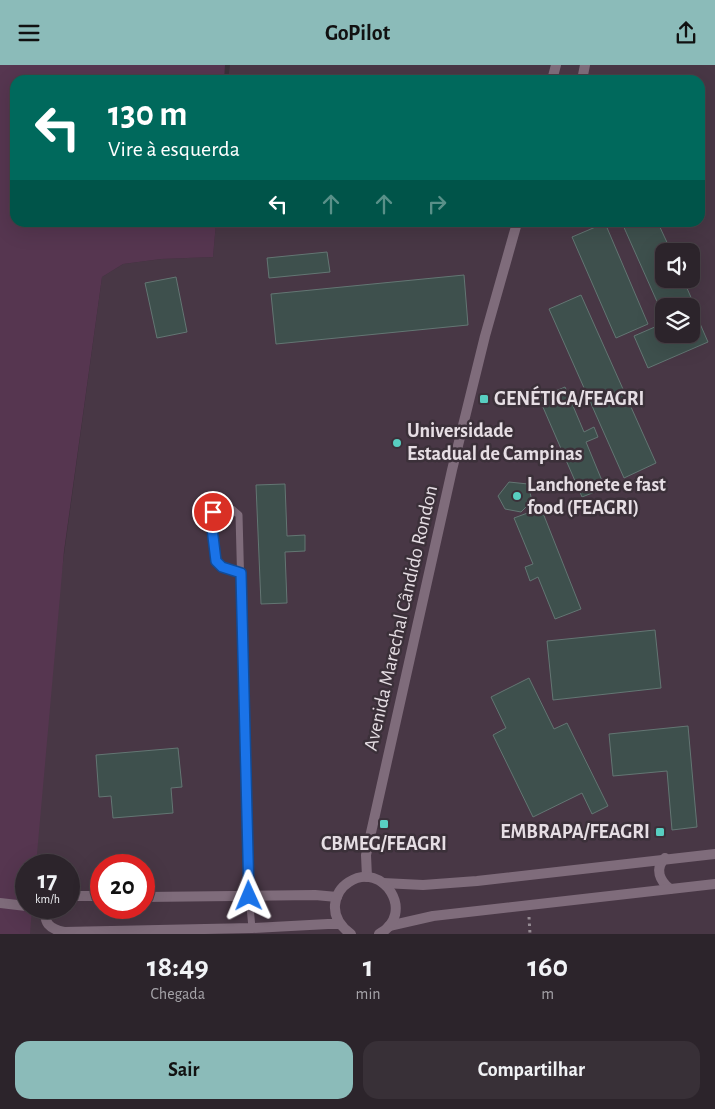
<!DOCTYPE html>
<html lang="pt">
<head>
<meta charset="utf-8">
<style>
  :root { --surface:#2c242b; --page:#383037; --text:#f1f3f6; --muted:#a6a4a9; --line:#484147; --accent:#8bbbb9 }
  body { margin:0; font-family:"Alegreya Sans",sans-serif; background:var(--page); color:var(--text); height:100vh; display:flex; flex-direction:column; font-size:19px; white-space:nowrap }
  * { box-sizing:border-box; margin:0 }
  p { font-size:16px; color:var(--muted) }
  .icon { flex:none; width:28px; height:28px; fill:none; stroke:currentColor; stroke-width:2; stroke-linecap:round; stroke-linejoin:round }
  .map { position:relative; height:869px; overflow:hidden }
  .sheet { display:flex; flex-direction:column; background:var(--surface); flex:1 }
  .sheet>* { flex:none }
  .guide { position:absolute; left:10px; top:10px; width:695px; height:152px; border-radius:15px; box-shadow:0 5px 20px #0002,0 0 0 1px var(--line); background:#00695c; color:#fff; overflow:hidden }
  .fabs { position:absolute; left:655px; top:178px; display:grid; gap:10px }
  .fabs a { display:grid; place-items:center; width:45px; height:45px; border-radius:10px; background:var(--surface); box-shadow:0 5px 20px #0002,0 0 0 1px var(--line); font-size:25px }
  .speed { position:absolute; left:15px; top:789px; display:flex; gap:10px; font-size:25px; font-weight:700; text-align:center }
  .speed>* { display:grid; place-content:center; width:65px; height:65px; border-radius:50%; background:var(--surface); box-shadow:0 5px 20px #0002,0 0 0 1px var(--line); line-height:1 }
  .speed small { font-size:12px; font-weight:400 }
  .speed .limit { border:8px solid #d22; background:#fff; color:#111 }
  .pin { position:absolute; display:grid; place-items:center; width:42px; height:42px; color:#fff; margin:-21px; border:2px solid #fff; border-radius:50%; box-shadow:0 1px 5px #0007 }
  .me { position:absolute; width:55px; margin:-28px; rotate:359deg; stroke-linejoin:round; filter:drop-shadow(0 0 4px #0008) }
  .turn { display:flex; align-items:center; gap:18px; height:105px; padding:0 15px; font-size:22px }
  .turn .icon { width:65px; height:65px; stroke-width:2.5 }
  .turn b { display:block; font-size:35px; line-height:42px }
  .lanes { display:flex; align-items:center; height:48px; padding:0 15px; background:#0003; justify-content:center; gap:25px; direction:ltr }
  .lanes .off { opacity:.35 }
  .eta { display:flex; justify-content:space-evenly; align-items:center; height:85px; text-align:center }
  .eta b { font-size:30px; font-weight:700; line-height:35px }
  .cta { display:flex; gap:10px; margin-top:auto; padding:10px 15px }
  .cta a { flex:1; height:58px; border-radius:15px; background:var(--accent); color:#111; font-size:20px; font-weight:700; line-height:58px; text-align:center }
  .cta a+a { background:var(--page); color:var(--text) }
  header { display:flex; justify-content:space-between; align-items:center; height:65px; padding:0 15px; background:var(--accent); color:#111; font-size:22px; font-weight:700 }
  .map>svg:first-child { display:block }
  .built { fill:#483745; fill-rule:evenodd }
  .green { fill:#563650 }
  .building { fill:#3e504d; stroke:#637673 }
  .lines { fill:none; stroke-linecap:round; stroke-linejoin:round }
  .path { stroke:#958b93; stroke-width:3; stroke-dasharray:2.5 4; stroke-linecap:butt }
  .service { stroke:#7f6c7b; stroke-width:7 }
  .minor { stroke:#7f6c7b; stroke-width:10 }
  .tertiary { stroke:#7f6c7b; stroke-width:10 }
  .route-casing { stroke:#114b97; stroke-width:12 }
  .route { stroke:#1a73e8; stroke-width:9 }
  .poi-dot { fill:#58cec1; stroke:#3b3039; stroke-width:2 }
  .labels { text-anchor:middle; dominant-baseline:central; stroke-width:5; stroke-linejoin:round; paint-order:stroke }
  .poi-label { font-size:20px; font-weight:bold; fill:#e6dee4; stroke:#3b3039; text-anchor:start }
  .street-label { font-size:20px; fill:#e6dee4; stroke:#3b3039 }
</style>
</head>
<body>
<header><svg class="icon" aria-label="menu" viewBox="0 0 24 24"><path d="M4 6h16M4 12h16M4 18h16"/></svg>GoPilot<svg class="icon" aria-label="share" viewBox="0 0 24 24"><path d="M12 15V3M7 8l5-5 5 5M5 13v7h14v-7"/></svg></header>
<div class="map">
<svg width="715" height="869" viewBox="0 0 715 869">
  <rect width="100%" height="100%" fill="#3b3039"/>
  <path class="built" d="M 230,0 L 715,0 L 715,869 L 24,869 L 26,843 L 69,842 L 69,800 L 29,800 L 39,672 L 102,212 L 123,199 L 161,194 L 213,192 L 216,158 L 700,158 L 700,15 L 228,15 ZM 664,186 L 691,186 L 691,214 L 664,214 ZM 664,241 L 691,241 L 691,269 L 664,269 ZM 101,800 L 144,800 L 144,842 L 101,842 Z"/>
  <path class="green" d="M 0,0 L 225,0 L 224,15 L 15,15 L 15,158 L 216,158 L 213,192 L 161,194 L 123,199 L 102,212 L 64,486 L 36,800 L 26,800 L 26,842 L 32,843 L 30,869 L 0,869 Z"/>
  <g class="building">
    <path d="M 605,158 L 648,259 L 616,273 L 572,172 Z"/>
    <path d="M 622,158 L 658,158 L 671,186 L 664,186 L 664,214 L 683,214 L 693,237 L 683,241 L 664,241 L 663,250 Z"/>
    <path d="M 327,187 L 330,207 L 269,213 L 267,193 Z"/>
    <path d="M 464,210 L 468,260 L 276,279 L 271,229 Z"/>
    <path d="M 176,212 L 187,267 L 157,273 L 145,218 Z"/>
    <path d="M 581,230 L 656,398 L 624,413 L 549,244 Z"/>
    <path d="M 694,245 L 708,277 L 648,303 L 634,271 L 664,258 L 664,269 L 691,269 L 691,246 Z"/>
    <path d="M 565,322 L 584,367 L 594,362 L 598,372 L 586,377 L 605,423 L 582,432 L 539,333 Z"/>
    <path d="M 509,417 L 528,419 L 532,436 L 521,447 L 505,444 L 498,431 Z"/>
    <path d="M 285,419 L 287,471 L 305,470 L 305,486 L 285,487 L 287,538 L 261,539 L 256,420 Z"/>
    <path d="M 541,443 L 581,544 L 555,554 L 538,512 L 530,516 L 525,502 L 533,499 L 514,453 Z"/>
    <path d="M 655,565 L 661,623 L 553,635 L 547,576 Z"/>
    <path d="M 529,613 L 554,664 L 567,658 L 608,741 L 592,749 L 582,728 L 533,752 L 493,670 L 506,663 L 491,632 Z"/>
    <path d="M 688,661 L 697,762 L 672,765 L 667,706 L 613,711 L 609,669 Z"/>
    <path d="M 178,683 L 182,722 L 171,723 L 173,748 L 113,753 L 111,731 L 99,732 L 96,690 Z"/>
  </g>
  <g class="lines">
    <path class="path" d="M 529,852 L 530,869"/>
    <path class="service" d="M 241,508 L 222,502 L 216,496 L 211,455 L 213,447 L 232,444 L 239,450 L 249,831 L 252,863"/>
    <g class="minor">
      <path d="M 582,15 L 585,0"/>
      <path d="M 0,838 L 26,841"/>
    </g>
    <g class="tertiary">
      <path d="M 552,15 L 556,0"/>
      <path d="M 665,793 C 654,804 660,816 670,824"/>
      <path d="M 367,812 L 366,790 L 452,405 L 485,271 L 517,158"/>
      <path d="M 383,818 L 423,820 L 477,816 L 715,789"/>
      <path d="M 69,831 L 101,831"/>
      <path d="M 144,832 L 315,830 L 337,832"/>
      <path d="M 47,842 C 42,858 50,864 64,867 L 252,863 L 328,859 L 340,859"/>
      <path d="M 389,861 L 433,851 L 715,819"/>
      <path d="M 351,869 C 341,862 334,853 335,840 C 336,830 341,822 349,817 C 383,795 417,849 379,869"/>
    </g>
  </g>
  <g class="lines">
    <g class="route-casing">
      <path id="route" d="M 213,447 L 211,455 L 216,496 L 222,502 L 241,508 L 249,831"/>
    </g>
    <use href="#route" class="route"/>
  </g>
  <g class="poi-dot">
    <rect x="479" y="329" width="10" height="10" rx="2.5"/>
    <circle cx="397" cy="378" r="5"/>
    <circle cx="517" cy="431" r="5"/>
    <rect x="379" y="754" width="10" height="10" rx="2.5"/>
    <rect x="655" y="762" width="10" height="10" rx="2.5"/>
  </g>
  <g class="labels">
    <g class="poi-label">
      <text x="494" y="334">GENÉTICA/FEAGRI</text>
      <text x="407" y="366">Universidade<tspan x="407" dy="23">Estadual de Campinas</tspan></text>
      <text x="527" y="420">Lanchonete e fast<tspan x="527" dy="23">food (FEAGRI)</tspan></text>
      <text x="650" y="767" text-anchor="end">EMBRAPA/FEAGRI</text>
      <text x="384" y="779" text-anchor="middle">CBMEG/FEAGRI</text>
    </g>
    <g class="street-label">
      <text transform="translate(401 553) rotate(-77)">Avenida Marechal Cândido Rondon</text>
    </g>
  </g>
</svg>
<div class="fabs">
<a><svg class="icon" aria-label="sound" viewBox="0 0 24 24"><path d="M4 9h4l5-4v14l-5-4H4zM17 9q2 3 0 6"/></svg></a>
<a><svg class="icon" aria-label="layers" viewBox="0 0 24 24"><path d="M12 4l9 5-9 5-9-5zM3 14l9 5 9-5"/></svg></a>
</div>
<div class="speed"><div>17<small>km/h</small></div><div class="limit">20</div></div>
<div class="pin" style="left:213px;top:447px;background:#d93025"><svg class="icon" aria-label="arrive" viewBox="0 0 24 24"><path d="M6 21V4h12l-3 4 3 4H6"/></svg></div>
<svg class="me" style="left:249px;top:831px" viewBox="-20 -20 40 40"><path d="M0-17L14 15 0 8-14 15z" fill="#1a73e8" stroke="#fff" stroke-width="4"/></svg>
<div class="guide">
<div class="turn"><svg class="icon" aria-label="left" viewBox="0 0 24 24"><path d="M17 20v-9H6M10 6l-5 5 5 5"/></svg><div><b>130 m</b>Vire à esquerda</div></div>
<div class="lanes"><svg class="icon" aria-label="left" viewBox="0 0 24 24"><path d="M17 20v-9H6M10 6l-5 5 5 5"/></svg><svg class="icon off" aria-label="ahead" viewBox="0 0 24 24"><path d="M12 20V5M6 11l6-6 6 6"/></svg><svg class="icon off" aria-label="ahead" viewBox="0 0 24 24"><path d="M12 20V5M6 11l6-6 6 6"/></svg><svg class="icon off" aria-label="right" viewBox="0 0 24 24"><path d="M7 20v-9h11M14 6l5 5-5 5"/></svg></div>
</div>
</div>
<section class="sheet">
<div class="eta">
<div><b>18:49</b><p>Chegada</p></div>
<div><b>1</b><p>min</p></div>
<div><b>160</b><p>m</p></div>
</div>
<div class="cta"><a>Sair</a><a>Compartilhar</a></div>
</section>
</body>
</html>
